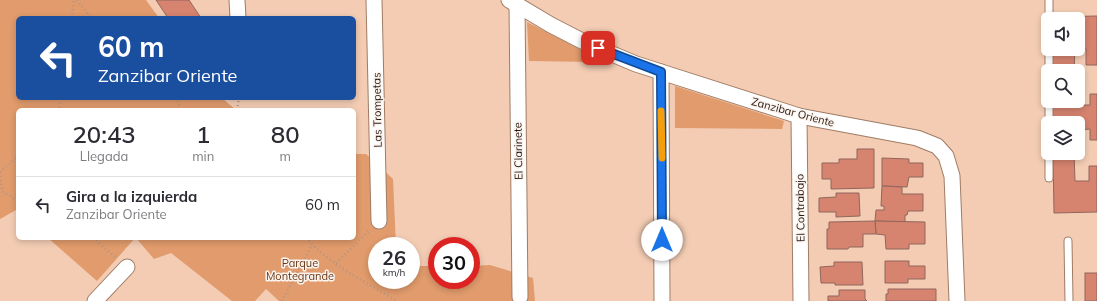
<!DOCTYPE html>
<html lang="es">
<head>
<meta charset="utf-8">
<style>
  :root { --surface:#fff; --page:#f7f7f7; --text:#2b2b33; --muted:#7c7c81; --line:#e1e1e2 }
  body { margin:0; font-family:Mulish,sans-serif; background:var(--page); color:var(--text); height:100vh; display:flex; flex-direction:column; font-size:15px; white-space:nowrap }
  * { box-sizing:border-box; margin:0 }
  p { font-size:13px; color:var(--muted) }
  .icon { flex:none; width:22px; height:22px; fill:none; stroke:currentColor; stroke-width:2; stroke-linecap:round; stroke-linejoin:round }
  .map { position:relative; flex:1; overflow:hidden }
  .details { position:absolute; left:16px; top:108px; width:340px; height:132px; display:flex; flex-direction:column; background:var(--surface); border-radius:6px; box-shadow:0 2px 6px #0003 }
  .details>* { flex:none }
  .hud { position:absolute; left:16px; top:16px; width:340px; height:84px; border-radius:6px; box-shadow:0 2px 6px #0003; background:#1a4fa0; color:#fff; overflow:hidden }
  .tools { position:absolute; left:1041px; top:12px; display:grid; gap:8px }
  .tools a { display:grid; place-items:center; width:44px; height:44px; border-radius:6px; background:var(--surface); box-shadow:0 2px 6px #0003; font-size:20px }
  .speed { position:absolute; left:368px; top:237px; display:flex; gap:8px; font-size:20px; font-weight:700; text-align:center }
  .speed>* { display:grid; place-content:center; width:52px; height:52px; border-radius:50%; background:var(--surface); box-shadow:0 2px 6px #0003; line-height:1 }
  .speed small { font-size:10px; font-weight:400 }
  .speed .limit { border:6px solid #d22; background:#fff; color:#111 }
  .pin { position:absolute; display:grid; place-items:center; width:34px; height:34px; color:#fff; margin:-17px; border-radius:8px; box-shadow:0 2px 6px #0006 }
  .me { position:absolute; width:44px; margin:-22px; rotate:0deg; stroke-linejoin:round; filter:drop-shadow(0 0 3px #0008) }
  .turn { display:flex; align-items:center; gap:14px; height:84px; padding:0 16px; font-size:18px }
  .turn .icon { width:52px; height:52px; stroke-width:2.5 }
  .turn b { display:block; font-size:28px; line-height:34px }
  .eta { display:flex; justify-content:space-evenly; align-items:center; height:68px; text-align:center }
  .eta b { font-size:24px; font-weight:600; line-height:28px }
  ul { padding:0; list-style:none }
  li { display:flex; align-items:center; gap:12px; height:56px; padding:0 16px; border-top:1px solid var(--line) }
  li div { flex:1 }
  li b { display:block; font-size:15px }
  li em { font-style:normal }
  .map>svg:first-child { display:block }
  .green { fill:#e19b6c }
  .building { fill:#d6836f; stroke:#90675c }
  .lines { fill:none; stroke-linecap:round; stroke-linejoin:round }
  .lane-casing { stroke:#a07c65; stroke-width:9 }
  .street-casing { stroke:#a07c65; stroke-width:17 }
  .path { stroke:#b49581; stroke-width:2.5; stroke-dasharray:1 3; stroke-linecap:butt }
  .lane { stroke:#fff; stroke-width:7 }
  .street { stroke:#fff; stroke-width:15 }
  .route-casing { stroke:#114b97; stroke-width:10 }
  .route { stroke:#1a73e8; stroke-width:7 }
  .slow { stroke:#f59e0b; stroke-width:7 }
  .labels { text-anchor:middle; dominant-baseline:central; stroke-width:3; stroke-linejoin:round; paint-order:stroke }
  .street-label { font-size:11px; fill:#291b12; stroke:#fcf4ef }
  .park-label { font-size:11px; fill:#673815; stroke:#fcf4ef }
</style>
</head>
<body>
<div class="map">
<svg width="1097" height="301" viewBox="0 0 1097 301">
  <rect width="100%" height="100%" fill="#f3ccb3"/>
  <g class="green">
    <path d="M 0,0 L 146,0 L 159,18 L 18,18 L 18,98 L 222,98 L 236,110 L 18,110 L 18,212 L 16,210 L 0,219 Z"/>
    <path d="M 527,22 L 593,56 L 592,62 L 529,61 Z"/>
    <path d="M 675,86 L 784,121 L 782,129 L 675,128 Z"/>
    <path d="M 354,154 L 366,154 L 393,179 L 396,246 L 377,246 L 377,280 L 411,280 L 411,266 L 437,266 L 437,280 L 471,280 L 471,266 L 490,265 L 533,278 L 535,301 L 279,301 L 266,289 L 255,301 L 232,301 L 171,253 L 154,259 L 136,238 L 354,238 Z"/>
    <path d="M 48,238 L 135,238 L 97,281 Z"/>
  </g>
  <g class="building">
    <path d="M 156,0 L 189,0 L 201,18 L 168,18 Z"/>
    <path d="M 1097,16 L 1097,65 L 1086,65 L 1086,49 L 1078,49 L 1078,19 L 1051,19 L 1051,17 Z"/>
    <path d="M 1051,49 L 1075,49 L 1074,71 L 1052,71 Z"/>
    <path d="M 1090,94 L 1097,94 L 1097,140 L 1090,140 L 1090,129 L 1078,130 L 1078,123 L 1053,123 L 1052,101 L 1075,101 L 1075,105 L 1090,105 Z"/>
    <path d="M 857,149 L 874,149 L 874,188 L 831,189 L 831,179 L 822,179 L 822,163 L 839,163 L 839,159 L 857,159 Z"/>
    <path d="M 1053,153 L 1074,153 L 1075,181 L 1089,181 L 1089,166 L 1097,166 L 1097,212 L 1054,213 Z"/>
    <path d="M 882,158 L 909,159 L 909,163 L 923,163 L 923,177 L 909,177 L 907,187 L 882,186 Z"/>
    <path d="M 882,186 L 902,187 L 902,194 L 923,194 L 923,211 L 908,211 L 907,215 L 905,215 L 905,222 L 875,221 L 876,210 L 884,210 L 884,206 L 881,206 Z"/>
    <path d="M 836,193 L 859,193 L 860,216 L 836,217 L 836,212 L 819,212 L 819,198 L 836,197 Z"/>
    <path d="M 875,221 L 925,222 L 925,244 L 909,244 L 909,249 L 886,249 L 885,235 L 876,234 Z"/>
    <path d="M 875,221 L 876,234 L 863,234 L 863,247 L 849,247 L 848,249 L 827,249 L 827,229 L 829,229 L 829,222 Z"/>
    <path d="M 885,261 L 909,261 L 909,266 L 925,266 L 925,279 L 908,279 L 908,283 L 885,283 Z"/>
    <path d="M 834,262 L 862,262 L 863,285 L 835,285 L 835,283 L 821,283 L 820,267 L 834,266 Z"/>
    <rect x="1085" y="273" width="12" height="28"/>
    <path d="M 888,289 L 936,289 L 936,301 L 886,301 L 886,294 L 888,294 Z"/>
    <path d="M 839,290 L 865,290 L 865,299 L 867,301 L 828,301 L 828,296 L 839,296 Z"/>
  </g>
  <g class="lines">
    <g class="lane-casing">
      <g id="lane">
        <path d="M 1049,0 L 1049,19"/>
        <path d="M 1049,49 L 1049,71"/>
        <path d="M 1049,101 L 1049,123"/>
        <path d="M 1049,153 L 1049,178"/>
        <path d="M 1068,241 L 1069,301"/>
      </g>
    </g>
    <g class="street-casing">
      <g id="street">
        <path d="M 237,0 L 238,18"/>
        <path d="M 374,0 L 379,221"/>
        <path d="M 509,0 L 551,25 L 586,43 L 636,64 L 799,116 L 917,138 L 937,146 L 946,156 L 952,176 L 957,301"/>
        <path d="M 517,5 L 520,297"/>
        <path d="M 661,72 L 662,301"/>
        <path d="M 799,116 L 801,301"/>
        <path d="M 95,301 L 127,267"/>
      </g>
    </g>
    <g class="path">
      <path d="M 77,0 L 91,18"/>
      <path d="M 72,18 L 74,0"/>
      <path d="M 175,98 L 179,103 L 179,110"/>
      <path d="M 56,110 L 59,108 L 62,98"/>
      <path d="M 237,110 L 239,98"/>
      <path d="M 0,172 L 18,156"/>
      <path d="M 0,176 L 2,191 L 18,201"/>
      <path d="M 93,238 L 115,257"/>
      <path d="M 306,238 C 330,265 367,283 397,301"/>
      <path d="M 336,263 L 369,231"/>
      <path d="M 282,301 L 312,245"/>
    </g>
    <use href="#lane" class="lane"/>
    <use href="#street" class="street"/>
  </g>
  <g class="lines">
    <g class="route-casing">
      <path id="route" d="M 598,48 L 661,72 L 662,240"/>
    </g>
    <use href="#route" class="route"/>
    <path class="slow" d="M 661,111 L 662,158"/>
  </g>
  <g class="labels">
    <g class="street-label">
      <text transform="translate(377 110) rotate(-91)">Las Trompetas</text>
      <text transform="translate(793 112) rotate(15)">Zanzibar Oriente</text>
      <text transform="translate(518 151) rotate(-91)">El Clarinete</text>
      <text transform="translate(800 208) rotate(-91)">El Contrabajo</text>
    </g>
    <g class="park-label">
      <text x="300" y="263">Parque<tspan x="300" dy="13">Montegrande</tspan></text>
    </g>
  </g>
</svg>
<div class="tools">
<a><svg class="icon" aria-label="sound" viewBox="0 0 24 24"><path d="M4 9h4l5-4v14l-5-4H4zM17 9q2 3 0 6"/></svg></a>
<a><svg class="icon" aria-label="search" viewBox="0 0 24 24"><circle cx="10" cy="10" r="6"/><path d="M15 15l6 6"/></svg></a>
<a><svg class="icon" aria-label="layers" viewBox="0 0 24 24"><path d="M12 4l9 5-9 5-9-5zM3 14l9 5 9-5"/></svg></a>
</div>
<div class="speed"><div>26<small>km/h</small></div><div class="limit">30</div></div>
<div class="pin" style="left:598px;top:48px;background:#d93025"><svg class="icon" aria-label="arrive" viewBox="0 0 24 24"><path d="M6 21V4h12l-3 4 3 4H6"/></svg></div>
<svg class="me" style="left:662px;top:240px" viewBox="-20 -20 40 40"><circle r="19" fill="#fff"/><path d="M0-13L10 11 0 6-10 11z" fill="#1a73e8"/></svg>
<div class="hud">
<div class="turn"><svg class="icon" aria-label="left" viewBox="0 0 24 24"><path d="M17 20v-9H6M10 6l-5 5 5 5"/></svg><div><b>60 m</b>Zanzibar Oriente</div></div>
</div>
<section class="details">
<div class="eta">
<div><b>20:43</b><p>Llegada</p></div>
<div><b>1</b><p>min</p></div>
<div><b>80</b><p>m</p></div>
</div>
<ul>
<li><svg class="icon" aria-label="left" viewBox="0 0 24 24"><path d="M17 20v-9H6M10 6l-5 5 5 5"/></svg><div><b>Gira a la izquierda</b><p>Zanzibar Oriente</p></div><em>60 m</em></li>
</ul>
</section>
</div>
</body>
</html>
